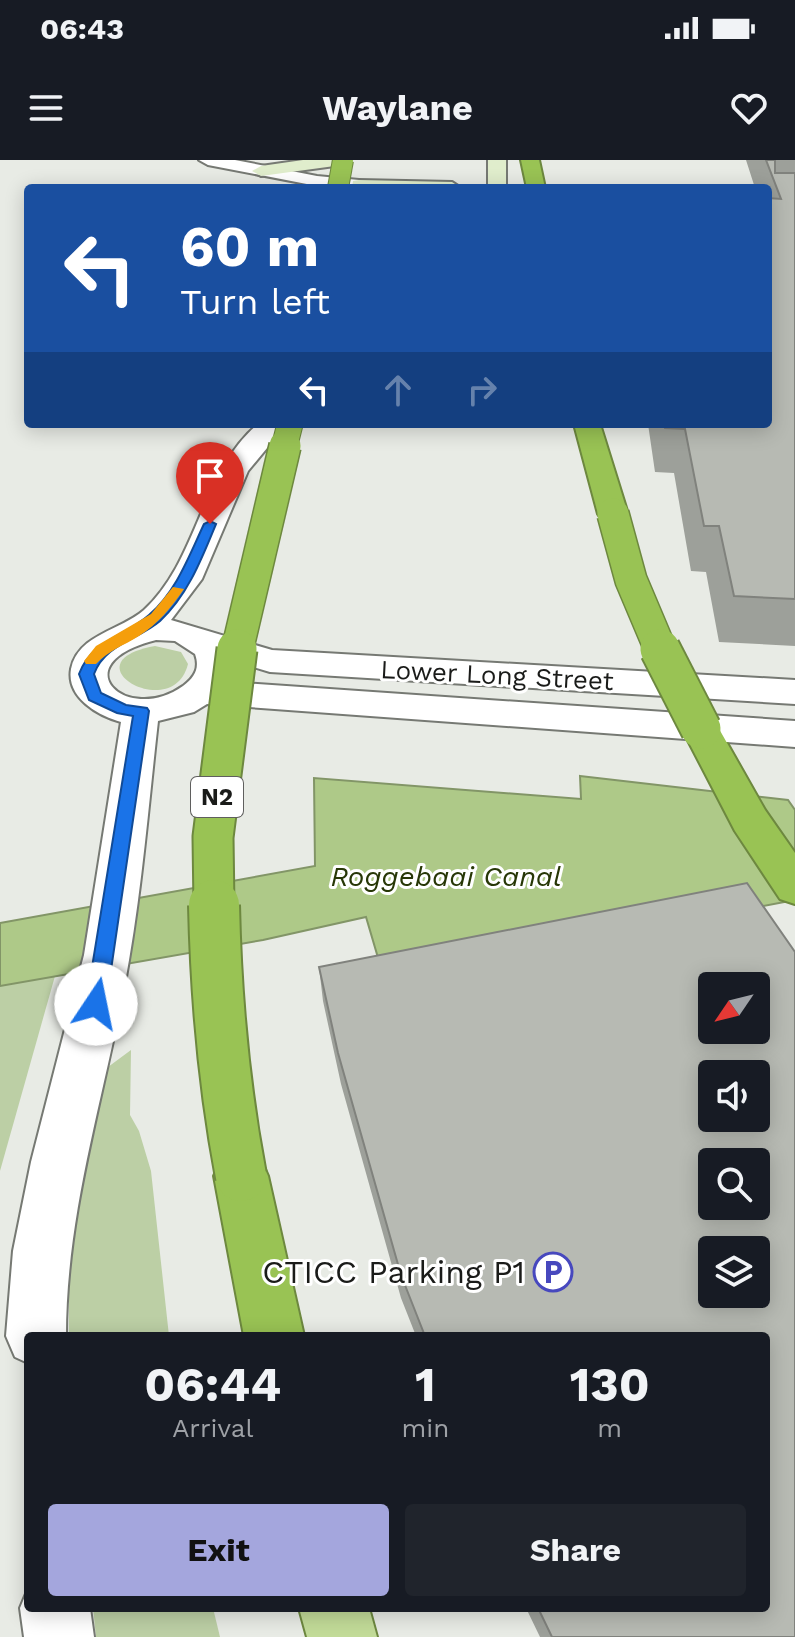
<!DOCTYPE html>
<html lang="en">
<head>
<meta charset="utf-8">
<style>
  :root { --surface:#171b24; --page:#20242c; --text:#f1f3f6; --muted:#9ea1a6; --accent:#a4a6dd }
  body { margin:0; font-family:"Work Sans",sans-serif; background:var(--page); color:var(--text); height:100vh; display:flex; flex-direction:column; font-size:30px; white-space:nowrap }
  * { box-sizing:border-box; margin:0 }
  p { font-size:26px; color:var(--muted) }
  .icon { flex:none; width:44px; height:44px; fill:none; stroke:currentColor; stroke-width:2; stroke-linecap:round; stroke-linejoin:round }
  .map { position:relative; flex:1; overflow:hidden }
  .drawer { position:absolute; left:24px; top:1172px; width:746px; height:280px; display:flex; flex-direction:column; background:var(--surface); border-radius:8px; box-shadow:0 4px 20px #0003 }
  .drawer>* { flex:none }
  .banner { position:absolute; left:24px; top:24px; width:748px; height:244px; border-radius:8px; box-shadow:0 4px 20px #0003; background:#1a4fa0; color:#fff; overflow:hidden }
  .needle { width:52px; rotate:235deg }
  .controls { position:absolute; left:698px; top:812px; display:grid; gap:16px }
  .controls a { display:grid; place-items:center; width:72px; height:72px; border-radius:8px; background:var(--surface); box-shadow:0 4px 20px #0003; font-size:40px }
  .pin { position:absolute; display:grid; place-items:center; width:68px; height:68px; color:#fff; margin:-82px -34px; border-radius:50% 50% 50% 0; rotate:-45deg; box-shadow:0 0 8px #0007 }
  .pin .icon { rotate:45deg }
  .me { position:absolute; width:88px; margin:-44px; rotate:11deg; stroke-linejoin:round; filter:drop-shadow(0 0 6px #0008) }
  .turn { display:flex; align-items:center; gap:28px; height:168px; padding:0 24px; font-size:36px }
  .turn .icon { width:104px; height:104px; stroke-width:2.5 }
  .turn b { display:block; font-size:56px; line-height:68px }
  .lanes { display:flex; align-items:center; height:76px; padding:0 24px; background:#0003; justify-content:center; gap:40px; direction:ltr }
  .lanes .off { opacity:.35 }
  .eta { display:flex; justify-content:space-evenly; align-items:center; height:136px; text-align:center }
  .eta b { font-size:48px; font-weight:700; line-height:56px }
  .button { display:flex; gap:16px; margin-top:auto; padding:16px 24px }
  .button a { flex:1; height:92px; border-radius:8px; background:var(--accent); color:#111; font-size:32px; font-weight:700; line-height:92px; text-align:center }
  .button a+a { background:var(--page); color:var(--text) }
  .status { display:flex; justify-content:space-between; align-items:center; height:56px; padding:0 40px; background:var(--surface); direction:ltr }
  .status svg { height:22px; fill:currentColor }
  header { display:flex; justify-content:space-between; align-items:center; height:104px; padding:0 24px; background:var(--surface); font-size:36px; font-weight:700 }
  .map>svg:first-child { display:block }
  .green { fill:#bccfa5 }
  .water { fill:#aec988; stroke:#829567; stroke-width:2 }
  .lines { fill:none; stroke-linecap:round; stroke-linejoin:round }
  .minor-casing { stroke:#767973; stroke-width:4 }
  .secondary-casing { stroke:#767973; stroke-width:4 }
  .primary-casing { stroke:#6d883f; stroke-width:4 }
  .motorway-casing { stroke:#6d883f; stroke-width:4 }
  .minor { fill:#fff; fill-rule:evenodd }
  .secondary { fill:#e0edcc; fill-rule:evenodd }
  .primary { fill:#c2db98; fill-rule:evenodd }
  .motorway { fill:#99c354; fill-rule:evenodd }
  .motorway-bridge-far4-casing { stroke:#6d883f; stroke-width:22; stroke-linecap:butt }
  .motorway-bridge-far3-casing { stroke:#6d883f; stroke-width:27; stroke-linecap:butt }
  .motorway-bridge-far2-casing { stroke:#6d883f; stroke-width:34; stroke-linecap:butt }
  .motorway-bridge-far1-casing { stroke:#6d883f; stroke-width:43; stroke-linecap:butt }
  .motorway-bridge-casing { stroke:#6d883f; stroke-width:54; stroke-linecap:butt }
  .motorway-bridge-far4 { stroke:#99c354; stroke-width:20 }
  .motorway-bridge-far3 { stroke:#99c354; stroke-width:25 }
  .motorway-bridge-far2 { stroke:#99c354; stroke-width:31 }
  .motorway-bridge-far1 { stroke:#99c354; stroke-width:39 }
  .motorway-bridge { stroke:#99c354; stroke-width:50 }
  .wall { fill:#9da09a; fill-rule:evenodd }
  .building { fill:#b7bab3; stroke:#80827d; stroke-width:2; fill-rule:evenodd }
  .route { fill:#1a73e8; stroke:#114b97; stroke-width:2 }
  .slow { fill:#f59e0b }
  .labels { text-anchor:middle; dominant-baseline:central; stroke-width:6; stroke-linejoin:round; paint-order:stroke }
  .shield { fill:#fff; stroke:#5f5f5e; stroke-width:2 }
  .shield-label { font-size:24px; font-weight:bold; fill:#1a1b19 }
  .street-label { font-size:26px; fill:#1a1b19; stroke:#fff }
  .water-label { font-size:28px; font-style:italic; fill:#273706; stroke:#fff }
  .near-poi-label { font-size:32px; fill:#1a1b19; stroke:#fff; text-anchor:end }
</style>
</head>
<body>
<div class="status"><b>06:43</b><svg viewBox="0 0 49 12"><path d="M0 12V9h3v3zM5 12V6h3v6zM10 12V3h3v9zM15 12V0h3v12zM26 1h20v11H26zM47 4h2v5h-2z"/></svg></div>
<header><svg class="icon" aria-label="menu" viewBox="0 0 24 24"><path d="M4 6h16M4 12h16M4 18h16"/></svg>Waylane<svg class="icon" aria-label="heart" viewBox="0 0 24 24"><path d="M12 20l-8-8c-3-5 5-10 8-4 3-6 11-1 8 4z"/></svg></header>
<div class="map">
<svg width="795" height="1477" viewBox="0 0 795 1477">
  <rect width="100%" height="100%" fill="#e8ebe5"/>
  <g class="green">
    <path d="M 155,486 L 181,492 L 188,504 C 173,565 65,502 155,486 Z"/>
    <path d="M 55,816 L 0,1011 L 0,826 Z"/>
    <path d="M 131,890 L 130,955 L 139,971 L 151,1011 L 169,1176 L 69,1176 L 69,1048 L 104,910 Z"/>
    <path d="M 93,1448 L 213,1448 L 220,1477 L 96,1477 Z"/>
  </g>
  <path class="water" d="M 580,616 L 788,640 L 795,650 L 795,740 L 384,818 L 366,757 L 263,780 L 0,826 L 0,763 L 315,706 L 314,618 L 581,639 Z"/>
  <g class="lines">
    <g class="minor-casing">
      <g id="minor">
        <path d="M 199,0 L 235,0 L 317,16 L 359,20 L 368,25 L 366,28 L 317,26 L 208,5 Z"/>
        <path d="M 258,264 L 287,264 L 248,311 L 202,419 L 171,460 L 272,490 L 795,520 L 795,544 L 270,512 L 233,501 L 227,522 L 795,561 L 795,587 L 207,544 L 194,552 L 158,561 C 148,650 141,740 124,828 C 102,944 66,1056 66,1176 L 28,1176 L 28,1203 L 15,1197 L 6,1176 L 13,1091 L 31,1002 L 84,795 L 121,562 C 99,556 66,538 71,509 C 78,474 122,470 144,450 C 199,399 200,313 258,264 ZM 156,480 L 175,481 L 195,494 C 200,508 195,517 183,526 C 127,566 60,504 156,480 Z"/>
        <path d="M 28,1429 L 28,1448 L 90,1448 L 94,1477 L 24,1477 L 20,1448 Z"/>
      </g>
    </g>
    <g class="secondary-casing">
      <g id="secondary">
        <path d="M 303,0 L 351,0 L 342,5 L 261,16 L 252,11 L 261,6 Z"/>
        <rect x="488" y="0" width="18" height="28"/>
        <path d="M 359,20 L 452,22 L 461,28 L 352,28 L 353,21 Z"/>
      </g>
    </g>
    <g class="primary-casing">
      <path id="primary" d="M 299,1448 L 369,1448 L 377,1477 L 307,1477 Z"/>
    </g>
    <g class="motorway-casing">
      <g id="motorway">
        <path d="M 521,0 L 539,0 L 545,28 L 527,28 Z"/>
        <path d="M 574,264 L 600,264 L 628,354 L 624,360 L 613,363 L 602,360 L 598,354 Z"/>
        <path d="M 701,556 L 714,560 L 765,650 L 795,693 L 795,744 L 780,739 L 735,671 L 682,569 L 688,560 Z"/>
        <path d="M 241,990 L 260,998 L 268,1016 L 304,1176 L 244,1176 L 214,1016 L 222,998 Z"/>
      </g>
    </g>
    <use href="#minor" class="minor"/>
    <use href="#secondary" class="secondary"/>
    <use href="#primary" class="primary"/>
    <use href="#motorway" class="motorway"/>
    <g class="motorway-bridge-far4-casing">
      <path id="motorway-bridge-far4" d="M 338,28 L 343,0"/>
    </g>
    <g class="motorway-bridge-far3-casing">
      <path id="motorway-bridge-far3" d="M 284,288 L 290,264"/>
    </g>
    <g class="motorway-bridge-far2-casing">
      <g id="motorway-bridge-far2">
        <path d="M 613,354 L 631,420 L 661,491"/>
        <path d="M 237,491 L 285,286"/>
      </g>
    </g>
    <g class="motorway-bridge-far1-casing">
      <g id="motorway-bridge-far1">
        <path d="M 660,489 L 701,569"/>
        <path d="M 214,747 L 213,677 L 237,489"/>
      </g>
    </g>
    <g class="motorway-bridge-casing">
      <path id="motorway-bridge" d="M 214,745 C 216,835 224,927 241,1016"/>
    </g>
    <use href="#motorway-bridge-far4" class="motorway-bridge-far4"/>
    <use href="#motorway-bridge-far3" class="motorway-bridge-far3"/>
    <use href="#motorway-bridge-far2" class="motorway-bridge-far2"/>
    <use href="#motorway-bridge-far1" class="motorway-bridge-far1"/>
    <use href="#motorway-bridge" class="motorway-bridge"/>
  </g>
  <g class="wall">
    <path d="M 746,0 L 795,0 L 795,486 L 719,482 L 706,412 L 691,411 L 674,313 L 655,312 L 648,264 L 768,264 L 768,28 L 755,28 Z"/>
    <path d="M 747,723 L 795,792 L 795,1477 L 540,1477 L 526,1448 L 766,1448 L 766,1176 L 416,1176 L 401,1138 L 341,924 L 323,841 L 319,807 ZM 712,826 L 756,826 L 756,870 L 712,870 ZM 712,914 L 756,914 L 756,958 L 712,958 ZM 712,1002 L 756,1002 L 756,1046 L 712,1046 ZM 712,1090 L 756,1090 L 756,1134 L 712,1134 Z"/>
  </g>
  <g class="building">
    <path d="M 766,0 L 775,0 L 775,13 L 795,13 L 795,439 L 734,436 L 719,366 L 704,366 L 685,269 L 665,268 L 664,264 L 768,264 L 768,38 L 781,39 Z"/>
    <path d="M 747,723 L 795,792 L 795,1477 L 552,1477 L 538,1448 L 766,1448 L 766,1176 L 425,1176 L 401,1115 L 338,893 L 319,807 ZM 712,826 L 756,826 L 756,870 L 712,870 ZM 712,914 L 756,914 L 756,958 L 712,958 ZM 712,1002 L 756,1002 L 756,1046 L 712,1046 ZM 712,1090 L 756,1090 L 756,1134 L 712,1134 Z"/>
  </g>
  <path class="route" d="M 210,361 L 216,364 C 202,398 188,435 160,461 C 138,480 105,484 94,514 L 101,533 L 126,545 L 147,548 L 149,551 L 106,844 L 103,850 L 96,853 L 89,850 L 86,844 L 133,556 L 117,553 L 89,540 L 79,514 C 92,480 124,477 149,455 C 176,432 189,396 204,364 Z"/>
  <path class="slow" d="M 173,427 L 184,429 C 171,448 158,464 139,476 C 123,486 109,490 96,504 L 86,504 L 84,501 L 96,486 L 151,454 Z"/>
  <defs>
    <g id="parking-ring" transform="scale(2)"><circle r="9.5" fill="#fff" stroke="#4748be" stroke-width="1.5"/><path d="M-3.5-5.5H1a3.5 3.5 0 0 1 0 7H-1V5.5H-3.5ZM-1-3.4V-.6H.8a1.4 1.4 0 0 0 0-2.8Z" fill="#4748be"/></g>
  </defs>
  <g fill-rule="evenodd">
    <use href="#parking-ring" x="553" y="1112"/>
  </g>
  <g class="labels">
    <rect class="shield" x="191" y="617" width="52" height="40" rx="6"/>
    <g class="shield-label">
      <text x="217" y="637">N2</text>
    </g>
    <g class="street-label">
      <text transform="translate(497 515) rotate(3)">Lower Long Street</text>
    </g>
    <g class="water-label">
      <text x="446" y="716">Roggebaai Canal</text>
    </g>
    <g class="near-poi-label">
      <text x="525" y="1112">CTICC Parking P1</text>
    </g>
  </g>
</svg>
<div class="controls">
<a><svg class="needle" viewBox="-14 -14 28 28"><path d="M0-13l5 13h-10z" fill="#e53935"/><path d="M0 13l5-13h-10z" fill="#9ea1a6"/></svg></a>
<a><svg class="icon" aria-label="sound" viewBox="0 0 24 24"><path d="M4 9h4l5-4v14l-5-4H4zM17 9q2 3 0 6"/></svg></a>
<a><svg class="icon" aria-label="search" viewBox="0 0 24 24"><circle cx="10" cy="10" r="6"/><path d="M15 15l6 6"/></svg></a>
<a><svg class="icon" aria-label="layers" viewBox="0 0 24 24"><path d="M12 4l9 5-9 5-9-5zM3 14l9 5 9-5"/></svg></a>
</div>
<div class="pin" style="left:210px;top:364px;background:#d93025"><svg class="icon" aria-label="arrive" viewBox="0 0 24 24"><path d="M6 21V4h12l-3 4 3 4H6"/></svg></div>
<svg class="me" style="left:96px;top:844px" viewBox="-20 -20 40 40"><circle r="19" fill="#fff"/><path d="M0-13L10 11 0 6-10 11z" fill="#1a73e8"/></svg>
<div class="banner">
<div class="turn"><svg class="icon" aria-label="left" viewBox="0 0 24 24"><path d="M17 20v-9H6M10 6l-5 5 5 5"/></svg><div><b>60 m</b>Turn left</div></div>
<div class="lanes"><svg class="icon" aria-label="left" viewBox="0 0 24 24"><path d="M17 20v-9H6M10 6l-5 5 5 5"/></svg><svg class="icon off" aria-label="ahead" viewBox="0 0 24 24"><path d="M12 20V5M6 11l6-6 6 6"/></svg><svg class="icon off" aria-label="right" viewBox="0 0 24 24"><path d="M7 20v-9h11M14 6l5 5-5 5"/></svg></div>
</div>
<section class="drawer">
<div class="eta">
<div><b>06:44</b><p>Arrival</p></div>
<div><b>1</b><p>min</p></div>
<div><b>130</b><p>m</p></div>
</div>
<div class="button"><a>Exit</a><a>Share</a></div>
</section>
</div>
</body>
</html>
